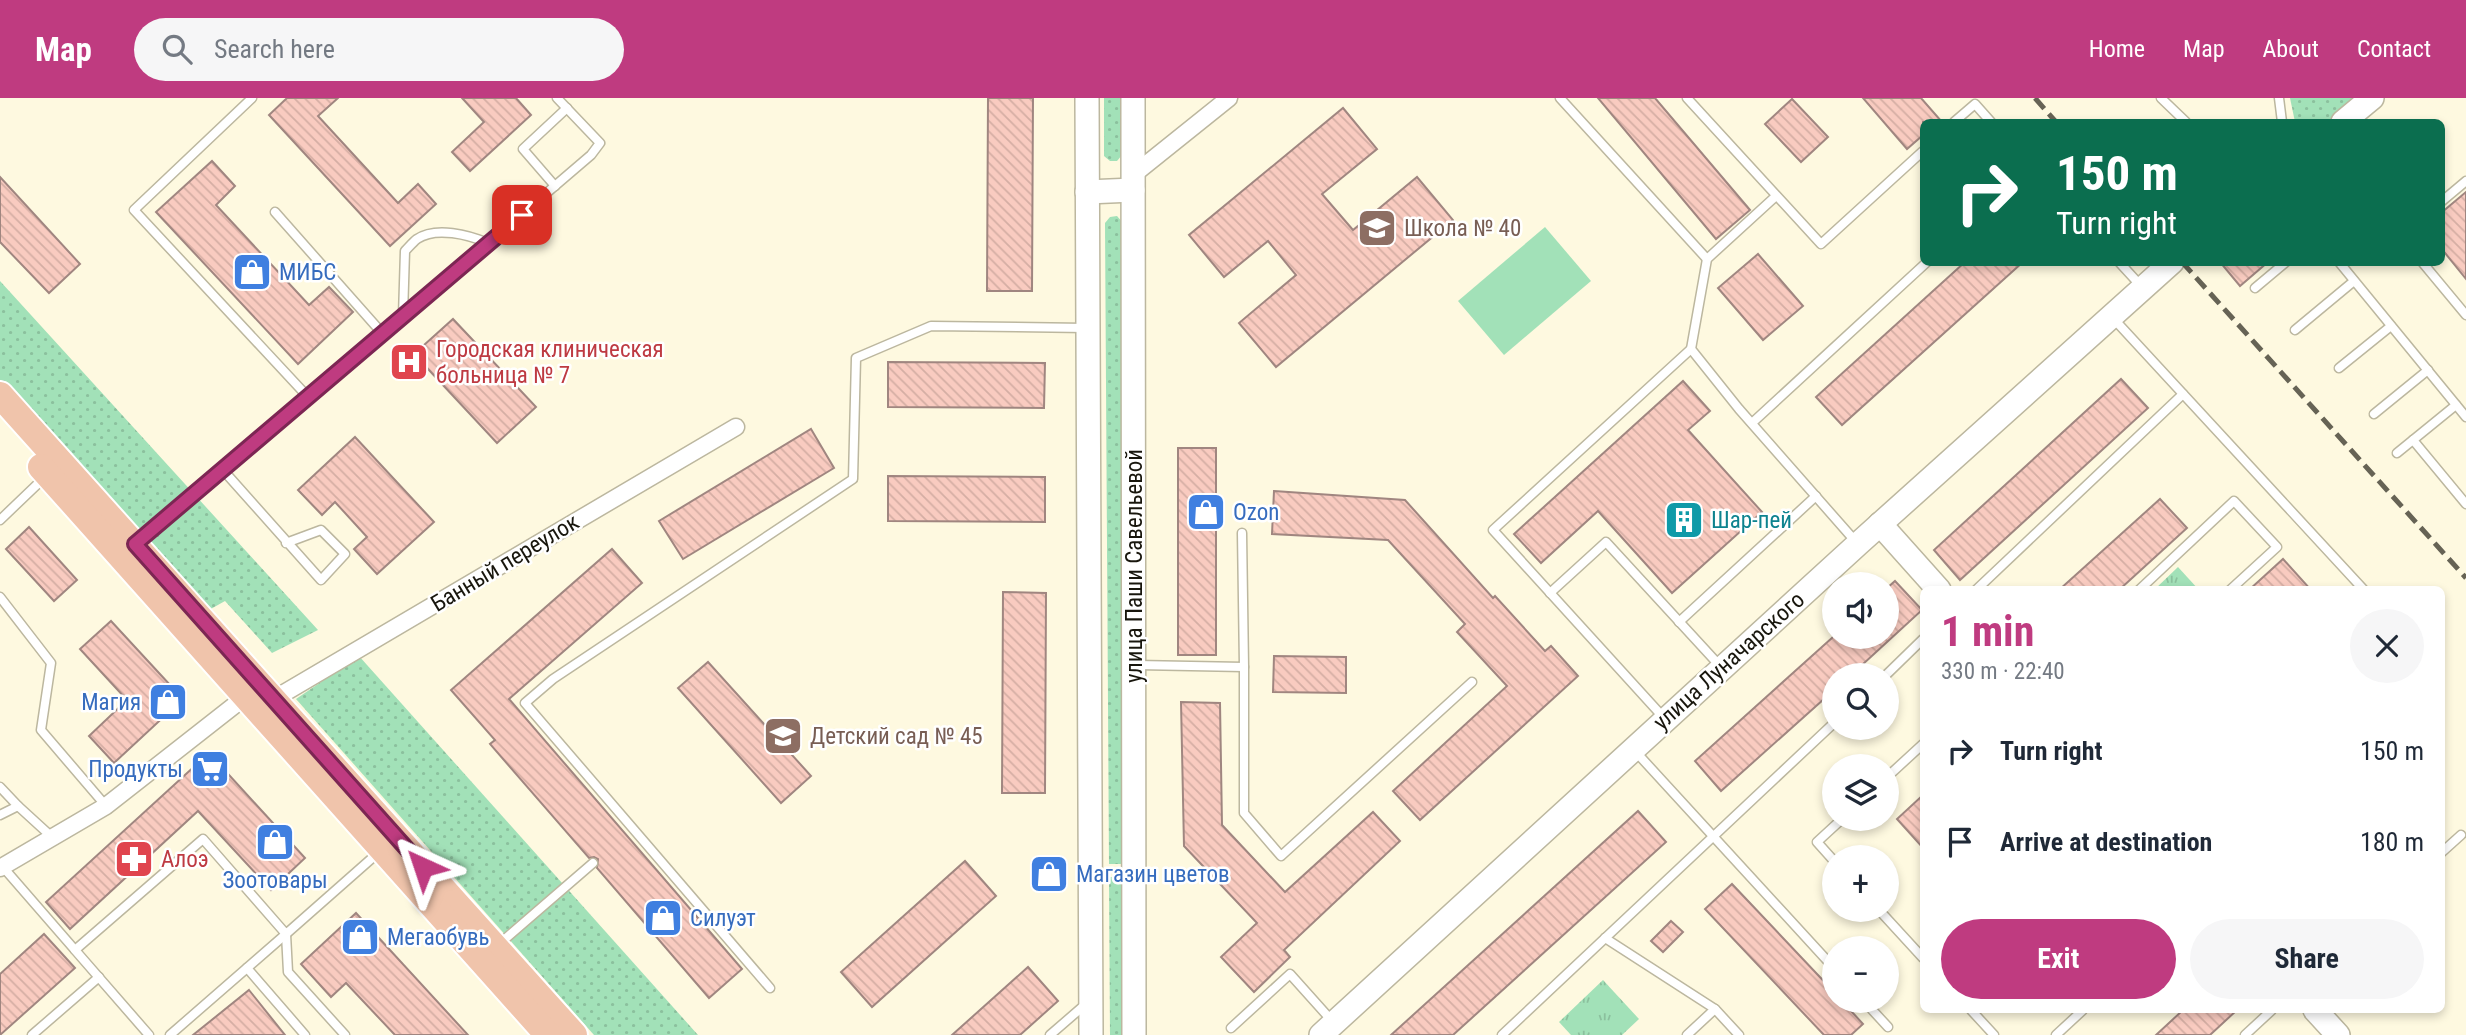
<!DOCTYPE html>
<html lang="en">
<head>
<meta charset="utf-8">
<style>
  :root { --surface:#fff; --page:#f6f6f7; --text:#1f2937; --muted:#747a83; --accent:#bf3b80 }
  body { margin:0; font-family:"Roboto Condensed",sans-serif; background:var(--page); color:var(--text); height:100vh; display:flex; flex-direction:column; font-size:26px; white-space:nowrap }
  * { box-sizing:border-box; margin:0 }
  p { font-size:23px; color:var(--muted) }
  .icon { flex:none; width:38px; height:38px; fill:none; stroke:currentColor; stroke-width:2; stroke-linecap:round; stroke-linejoin:round }
  .map { position:relative; flex:1; overflow:hidden }
  .details { position:absolute; left:1920px; top:488px; width:525px; height:427px; display:flex; flex-direction:column; background:var(--surface); border-radius:10px; box-shadow:0 4px 10px #0003 }
  .details>* { flex:none }
  .top-card { position:absolute; left:1920px; top:21px; width:525px; height:147px; border-radius:10px; box-shadow:0 4px 10px #0003; background:#0b6e4f; color:#fff; overflow:hidden }
  .controls { position:absolute; left:1822px; top:474px; display:grid; gap:14px }
  .controls a { display:grid; place-items:center; width:77px; height:77px; border-radius:50%; background:var(--surface); box-shadow:0 4px 10px #0003; font-size:35px }
  .pin { position:absolute; display:grid; place-items:center; width:60px; height:60px; color:#fff; margin:-30px; border-radius:14px; box-shadow:0 4px 10px #0006 }
  .me { position:absolute; width:77px; margin:-38px; rotate:318deg; stroke-linejoin:round; filter:drop-shadow(0 0 5px #0008) }
  .turn { display:flex; align-items:center; gap:24px; height:147px; padding:0 21px; font-size:32px }
  .turn .icon { width:91px; height:91px; stroke-width:2.5 }
  .turn b { display:block; font-size:49px; line-height:60px }
  .round { display:grid; place-items:center; flex:none; width:74px; height:74px; border-radius:37px; background:var(--page) }
  .summary { display:flex; align-items:center; justify-content:space-between; height:119px; padding:0 21px }
  h1 { font-size:42px; font-weight:700; line-height:52px; color:var(--accent) }
  .action { display:flex; gap:14px; margin-top:auto; padding:14px 21px }
  .action a { flex:1; height:80px; border-radius:42px; background:var(--accent); color:#fff; font-size:28px; font-weight:700; line-height:80px; text-align:center }
  .action a+a { background:var(--page); color:var(--text) }
  ul { padding:0; list-style:none }
  li { display:flex; align-items:center; gap:21px; height:91px; padding:0 21px }
  li div { flex:1 }
  li b { display:block; font-size:26px }
  li em { font-style:normal }
  header { display:flex; align-items:center; gap:42px; box-sizing:border-box; height:98px; padding:0 35px; background:var(--accent); color:#fff }
  header strong { font-size:33px }
  nav { display:flex; gap:38px; margin-inline-start:auto; font-size:24px }
  .search { width:490px; height:63px; background:var(--page); display:flex; align-items:center; gap:18px; box-sizing:border-box; padding:0 24px; border-radius:38px; color:var(--muted); font-size:26px }
  .map>svg:first-child { display:block }
  .grass { fill:url(#grass-dots) }
  .park { fill:url(#park-tufts) }
  .pitch { fill:#a2e1b8 }
  .building { fill:url(#building-back-hatch); stroke:#a08680; stroke-width:2 }
  .lines { fill:none; stroke-linecap:round; stroke-linejoin:round }
  .lane-casing { stroke:#bcb79f; stroke-width:11 }
  .street-casing { stroke:#bcb79f; stroke-width:19 }
  .secondary-casing { stroke:#bcb79f; stroke-width:26 }
  .primary-casing { stroke:#fff; stroke-width:30 }
  .lane { stroke:#fff; stroke-width:8 }
  .street { stroke:#fff; stroke-width:16 }
  .secondary { stroke:#fff; stroke-width:23 }
  .primary { stroke:#f0c4ab; stroke-width:26 }
  .rail { stroke:#666355; stroke-width:5; stroke-dasharray:14 7; stroke-linecap:butt }
  .route-casing { stroke:#7c2653; stroke-width:18 }
  .route { stroke:#bf3b80; stroke-width:12 }
  .labels { text-anchor:middle; dominant-baseline:central; stroke-width:5; stroke-linejoin:round; paint-order:stroke }
  .education-label { font-size:23px; fill:#785e54; stroke:#fff; text-anchor:start }
  .shop-label { font-size:23px; fill:#366cbe; stroke:#fff; text-anchor:start }
  .health-label { font-size:23px; fill:#be3a42; stroke:#fff; text-anchor:start }
  .culture-label { font-size:23px; fill:#0d838f; stroke:#fff; text-anchor:start }
  .street-label { font-size:23px; fill:#18160d; stroke:#fff }
</style>
</head>
<body>
<header>
<strong>Map</strong>
<div class="search"><svg class="icon" aria-label="search" viewBox="0 0 24 24"><circle cx="10" cy="10" r="6"/><path d="M15 15l6 6"/></svg>Search here</div>
<nav><a>Home</a><a>Map</a><a>About</a><a>Contact</a></nav>
</header>
<div class="map">
<svg width="2466" height="937" viewBox="0 0 2466 937">
  <defs>
    <pattern id="grass-dots" width="8" height="8" patternUnits="userSpaceOnUse" patternTransform="scale(1.75)"><rect width="8" height="8" fill="#a2e1b8"/><path d="M2 2h.1M6 6h.1" fill="none" stroke="#8bc09d" stroke-width="1.8" stroke-linecap="round"/></pattern>
    <pattern id="park-tufts" width="24" height="20" patternUnits="userSpaceOnUse" patternTransform="scale(1.75)"><rect width="24" height="20" fill="#a2e1b8"/><path d="M3 7l-1-3M5 7V3M7 7l1-3M15 17l-1-3M17 17v-4M19 17l1-3" fill="none" stroke="#8bc09d"/></pattern>
    <pattern id="building-back-hatch" width="6" height="6" patternUnits="userSpaceOnUse" patternTransform="scale(1.75)"><rect width="6" height="6" fill="#f9cbc0"/><path d="M-1 5l2 2M0 0l6 6M5-1l2 2" fill="none" stroke="#d5aea4"/></pattern>
  </defs>
  <rect width="100%" height="100%" fill="#fef9e0"/>
  <g class="grass">
    <path d="M 1104,0 L 1122,0 L 1122,57 L 1117,63 L 1110,63 L 1104,58 Z"/>
    <path d="M 2290,0 L 2357,0 L 2327,24 L 2295,24 Z"/>
    <path d="M 1117,118 L 1123,125 L 1127,766 L 1109,766 L 1105,125 L 1110,119 Z"/>
    <path d="M 0,183 L 318,532 L 272,555 L 225,503 L 209,512 L 0,282 Z"/>
    <path d="M 359,558 L 698,937 L 594,937 L 296,601 Z"/>
    <path d="M 1109,779 L 1127,779 L 1128,937 L 1110,937 Z"/>
  </g>
  <g class="park">
    <path d="M 2178,469 L 2199,492 L 2154,492 Z"/>
    <path d="M 1603,882 L 1639,921 L 1622,937 L 1571,937 L 1559,924 Z"/>
  </g>
  <path class="pitch" d="M 1545,129 L 1591,183 L 1504,257 L 1458,203 Z"/>
  <g class="building">
    <path d="M 287,0 L 338,0 L 318,18 L 398,105 L 418,86 L 436,106 L 390,148 L 269,17 Z"/>
    <path d="M 462,0 L 516,0 L 531,17 L 470,73 L 452,54 L 484,24 Z"/>
    <path d="M 988,0 L 1033,0 L 1032,193 L 987,193 Z"/>
    <path d="M 1598,0 L 1655,0 L 1750,112 L 1716,141 Z"/>
    <path d="M 1863,0 L 1921,0 L 1942,24 L 1923,24 L 1923,37 L 1907,51 Z"/>
    <path d="M 1792,1 L 1828,39 L 1801,64 L 1765,26 Z"/>
    <path d="M 1343,10 L 1377,51 L 1322,96 L 1353,132 L 1417,79 L 1453,122 L 1276,269 L 1239,225 L 1296,177 L 1268,143 L 1224,179 L 1189,137 Z"/>
    <path d="M 212,63 L 235,88 L 216,107 L 309,207 L 329,189 L 353,214 L 298,266 L 156,114 Z"/>
    <path d="M 0,79 L 80,166 L 49,195 L 0,144 Z"/>
    <path d="M 2466,94 L 2466,181 L 2441,150 L 2441,115 Z"/>
    <path d="M 1758,156 L 1803,208 L 1763,242 L 1718,190 Z"/>
    <path d="M 1965,164 L 2023,164 L 1842,327 L 1816,299 Z"/>
    <path d="M 2220,164 L 2268,164 L 2240,188 Z"/>
    <path d="M 453,221 L 536,309 L 497,345 L 414,256 Z"/>
    <path d="M 888,264 L 1045,265 L 1044,310 L 888,309 Z"/>
    <path d="M 2121,281 L 2148,310 L 1960,482 L 1934,452 Z"/>
    <path d="M 1683,283 L 1710,313 L 1688,332 L 1762,414 L 1672,495 L 1598,413 L 1541,465 L 1514,436 Z"/>
    <path d="M 811,331 L 834,370 L 683,461 L 659,423 Z"/>
    <path d="M 355,339 L 434,424 L 377,476 L 354,451 L 367,439 L 335,404 L 322,417 L 298,392 Z"/>
    <rect x="1178" y="350" width="38" height="207"/>
    <path d="M 888,378 L 1045,379 L 1045,424 L 888,423 Z"/>
    <path d="M 1274,393 L 1405,402 L 1493,500 L 1495,498 L 1545,553 L 1551,548 L 1578,578 L 1420,722 L 1393,693 L 1507,588 L 1457,534 L 1465,526 L 1388,442 L 1272,436 Z"/>
    <path d="M 2160,401 L 2187,430 L 2119,492 L 2059,492 Z"/>
    <path d="M 29,429 L 77,482 L 54,503 L 6,451 Z"/>
    <path d="M 612,451 L 642,485 L 509,601 L 742,871 L 709,900 L 597,770 L 598,761 L 594,759 L 589,760 L 490,646 L 495,642 L 451,592 Z"/>
    <path d="M 2283,461 L 2311,492 L 2249,492 Z"/>
    <path d="M 1895,483 L 1922,512 L 1850,578 L 1834,578 L 1834,592 L 1721,693 L 1695,663 L 1833,539 L 1886,539 L 1886,491 Z"/>
    <path d="M 1003,494 L 1046,495 L 1045,695 L 1002,695 Z"/>
    <path d="M 111,523 L 183,601 L 114,665 L 89,638 L 127,602 L 80,551 Z"/>
    <path d="M 1274,558 L 1346,559 L 1346,595 L 1273,594 Z"/>
    <path d="M 708,564 L 811,678 L 781,705 L 678,590 Z"/>
    <path d="M 1181,604 L 1220,605 L 1222,727 L 1285,794 L 1373,714 L 1400,743 L 1284,852 L 1290,859 L 1254,894 L 1221,859 L 1257,825 L 1184,748 Z"/>
    <path d="M 209,655 L 305,760 L 271,792 L 198,713 L 70,831 L 46,804 Z"/>
    <path d="M 1923,697 L 1923,750 L 1897,721 Z"/>
    <path d="M 1638,713 L 1666,744 L 1453,937 L 1391,937 Z"/>
    <path d="M 965,763 L 996,798 L 872,909 L 841,874 Z"/>
    <path d="M 1732,786 L 1834,894 L 1834,903 L 1842,903 L 1863,926 L 1851,937 L 1824,937 L 1705,811 Z"/>
    <path d="M 356,815 L 468,937 L 395,937 L 346,885 L 331,899 L 301,866 Z"/>
    <path d="M 1671,823 L 1683,834 L 1663,854 L 1651,843 Z"/>
    <path d="M 44,836 L 75,870 L 0,937 L 0,876 Z"/>
    <path d="M 1028,869 L 1058,903 L 1020,937 L 952,937 Z"/>
    <path d="M 249,892 L 285,937 L 193,937 Z"/>
    <path d="M 2183,912 L 2237,912 L 2210,937 L 2156,937 Z"/>
  </g>
  <g class="lines">
    <g class="lane-casing">
      <g id="lane">
        <path d="M 252,0 L 134,112 L 308,299"/>
        <path d="M 1560,0 L 1707,161"/>
        <path d="M 1687,0 L 1821,146 L 1923,53"/>
        <path d="M 2161,0 L 2186,24"/>
        <path d="M 2279,0 L 2282,24"/>
        <path d="M 1954,24 L 1975,6 L 1991,24"/>
        <path d="M 555,88 L 523,51 L 567,10"/>
        <path d="M 1776,98 L 1707,161 L 1691,251 L 1739,311 L 1856,444"/>
        <path d="M 2441,104 L 2466,83"/>
        <path d="M 275,114 L 382,235"/>
        <path d="M 2119,164 L 2141,188"/>
        <path d="M 2339,164 L 2466,319"/>
        <path d="M 2422,164 L 2466,217"/>
        <path d="M 2255,190 L 2286,164"/>
        <path d="M 403,218 L 405,153 C 409,149 413,144 417,141 C 436,128 469,137 488,145"/>
        <path d="M 2112,219 L 2364,492"/>
        <path d="M 2295,232 L 2354,183"/>
        <path d="M 2339,270 L 2391,228"/>
        <path d="M 2374,316 L 2428,272"/>
        <path d="M 1752,325 L 1927,164"/>
        <path d="M 2413,342 L 2466,406"/>
        <path d="M 2397,355 L 2456,307"/>
        <path d="M 223,372 L 321,482 L 345,456 L 321,432 L 286,445"/>
        <path d="M 0,422 L 46,378"/>
        <path d="M 138,444 L 591,57 L 600,45 L 557,0"/>
        <path d="M 1976,492 L 2183,296"/>
        <path d="M 2139,492 L 2234,403 L 2277,449 L 2230,492"/>
        <path d="M 1550,495 L 1606,444 L 1720,568"/>
        <path d="M 0,499 L 51,565 L 41,632 L 106,708"/>
        <path d="M 1679,524 L 1816,398"/>
        <path d="M 1137,567 L 1244,569 L 1242,435"/>
        <path d="M 1244,569 L 1244,715 L 1281,758 L 1472,584"/>
        <path d="M 1885,578 L 1923,541"/>
        <path d="M 1664,620 L 1493,432 L 1691,251"/>
        <path d="M 1635,653 L 1834,870"/>
        <path d="M 1886,680 L 1923,646"/>
        <path d="M 0,689 L 18,708"/>
        <path d="M 0,717 L 18,708 L 53,740"/>
        <path d="M 2441,755 L 2461,737"/>
        <path d="M 1834,763 L 1817,744 L 1842,721"/>
        <path d="M 3,769 L 75,852 L 203,741 L 286,836 L 379,754"/>
        <path d="M 1879,812 L 1923,860"/>
        <path d="M 286,836 L 288,874 L 345,937"/>
        <path d="M 1605,840 L 1715,911"/>
        <path d="M 498,847 L 593,765"/>
        <path d="M 75,852 L 149,937"/>
        <path d="M 247,870 L 305,937"/>
        <path d="M 770,890 L 525,605 L 553,581 L 853,381 L 856,260 L 931,228 L 1086,230"/>
        <path d="M 1864,903 L 1888,929"/>
        <path d="M 1971,912 L 1994,937"/>
        <path d="M 1231,930 L 1290,876 L 1333,924"/>
        <path d="M 32,937 L 99,879"/>
        <path d="M 170,937 L 286,836"/>
        <path d="M 1050,937 L 1087,905"/>
        <path d="M 1502,937 L 1834,625"/>
        <path d="M 1687,937 L 1715,911 L 1739,937"/>
        <path d="M 2056,937 L 2083,912"/>
        <path d="M 2245,937 L 2272,912"/>
      </g>
    </g>
    <g class="street-casing">
      <g id="street">
        <path d="M 1133,77 L 1229,0"/>
        <path d="M 274,601 L 736,329"/>
        <path d="M 0,770 L 106,708 L 245,599"/>
      </g>
    </g>
    <g class="secondary-casing">
      <g id="secondary">
        <path d="M 1087,0 L 1091,937"/>
        <path d="M 1133,0 L 1134,937"/>
        <path d="M 2343,24 L 2372,0"/>
        <path d="M 1087,94 L 1133,92"/>
        <path d="M 1880,426 L 1939,492"/>
        <path d="M 2315,912 L 2338,937"/>
        <path d="M 1321,937 L 1858,446 L 2172,164"/>
      </g>
    </g>
    <g class="primary-casing">
      <g id="primary">
        <path d="M 0,297 L 574,937"/>
        <path d="M 41,369 L 548,937"/>
      </g>
    </g>
    <use href="#lane" class="lane"/>
    <use href="#street" class="street"/>
    <use href="#secondary" class="secondary"/>
    <use href="#primary" class="primary"/>
    <g class="rail">
      <path d="M 2035,0 L 2056,24"/>
      <path d="M 2182,164 L 2466,480"/>
    </g>
  </g>
  <g class="lines">
    <g class="route-casing">
      <path id="route" d="M 423,769 L 135,446 L 522,117"/>
    </g>
    <use href="#route" class="route"/>
  </g>
  <defs>
    <g id="school-square" transform="scale(2.0125)"><rect x="-9" y="-9" width="18" height="18" rx="4" fill="#8d6e63" stroke="#fff"/><path d="M0-5L7-2L0 1L-7-2ZM-4 1L0 2.5L4 1V4Q0 6-4 4Z" fill="#fff"/></g>
    <g id="shop-square" transform="scale(2.0125)"><rect x="-9" y="-9" width="18" height="18" rx="4" fill="#3f7fe0" stroke="#fff"/><path d="M-5-2.5h2.3a2.7 3.5 0 0 1 5.4 0H5L5.5 6h-11ZM-1.5-2.5h3a1.5 2.3 0 0 0-3 0Z" fill="#fff"/></g>
    <g id="hospital-square" transform="scale(2.0125)"><rect x="-9" y="-9" width="18" height="18" rx="4" fill="#e0444e" stroke="#fff"/><path d="M-5-5h3v3.5h4V-5h3V5h-3V1.5h-4V5h-3Z" fill="#fff"/></g>
    <g id="building-square" transform="scale(2.0125)"><rect x="-9" y="-9" width="18" height="18" rx="4" fill="#0f9aa8" stroke="#fff"/><path d="M-4-6H4V6H1V3H-1V6H-4ZM-2.5-4.3h1.7v1.8h-1.7ZM.8-4.3h1.7v1.8H.8ZM-2.5-1h1.7V.8h-1.7ZM.8-1h1.7V.8H.8Z" fill="#fff"/></g>
    <g id="supermarket-square" transform="scale(2.0125)"><rect x="-9" y="-9" width="18" height="18" rx="4" fill="#3f7fe0" stroke="#fff"/><path d="M-6-5.5h2.5l.6 2H6L4.5 2H-2.5L-4.4-4H-6ZM-1.5 3.2a1.3 1.3 0 1 0 .1 0ZM3 3.2a1.3 1.3 0 1 0 .1 0Z" fill="#fff"/></g>
    <g id="pharmacy-square" transform="scale(2.0125)"><rect x="-9" y="-9" width="18" height="18" rx="4" fill="#e0444e" stroke="#fff"/><path d="M-2-6h4v4h4v4h-4v4h-4v-4h-4v-4h4Z" fill="#fff"/></g>
  </defs>
  <g fill-rule="evenodd">
    <use href="#school-square" x="1377" y="130"/>
    <use href="#shop-square" x="252" y="174"/>
    <use href="#hospital-square" x="409" y="264"/>
    <use href="#shop-square" x="1206" y="414"/>
    <use href="#building-square" x="1684" y="422"/>
    <use href="#shop-square" x="168" y="604"/>
    <use href="#school-square" x="783" y="638"/>
    <use href="#supermarket-square" x="210" y="671"/>
    <use href="#shop-square" x="275" y="744"/>
    <use href="#pharmacy-square" x="134" y="761"/>
    <use href="#shop-square" x="1049" y="776"/>
    <use href="#shop-square" x="663" y="820"/>
    <use href="#shop-square" x="360" y="839"/>
  </g>
  <g class="labels">
    <g class="education-label">
      <text x="1404" y="130">Школа № 40</text>
      <text x="810" y="638">Детский сад № 45</text>
    </g>
    <g class="shop-label">
      <text x="279" y="174">МИБС</text>
      <text x="1233" y="414">Ozon</text>
      <text x="141" y="604" text-anchor="end">Магия</text>
      <text x="183" y="671" text-anchor="end">Продукты</text>
      <text x="1076" y="776">Магазин цветов</text>
      <text x="275" y="782" text-anchor="middle">Зоотовары</text>
      <text x="690" y="820">Силуэт</text>
      <text x="387" y="839">Мегаобувь</text>
    </g>
    <g class="health-label">
      <text x="436" y="251">Городская клиническая<tspan x="436" dy="26">больница № 7</tspan></text>
      <text x="161" y="761">Алоэ</text>
    </g>
    <g class="culture-label">
      <text x="1711" y="422">Шар-пей</text>
    </g>
    <g class="street-label">
      <text transform="translate(505 465) rotate(-31)">Банный переулок</text>
      <text transform="translate(1134 468) rotate(-90)">улица Паши Савельевой</text>
      <text transform="translate(1729 563) rotate(-42)">улица Луначарского</text>
    </g>
  </g>
</svg>
<div class="controls">
<a><svg class="icon" aria-label="sound" viewBox="0 0 24 24"><path d="M4 9h4l5-4v14l-5-4H4zM17 9q2 3 0 6"/></svg></a>
<a><svg class="icon" aria-label="search" viewBox="0 0 24 24"><circle cx="10" cy="10" r="6"/><path d="M15 15l6 6"/></svg></a>
<a><svg class="icon" aria-label="layers" viewBox="0 0 24 24"><path d="M12 4l9 5-9 5-9-5zM3 14l9 5 9-5"/></svg></a>
<a>+</a>
<a>−</a>
</div>
<div class="pin" style="left:522px;top:117px;background:#d93025"><svg class="icon" aria-label="arrive" viewBox="0 0 24 24"><path d="M6 21V4h12l-3 4 3 4H6"/></svg></div>
<svg class="me" style="left:423px;top:769px" viewBox="-20 -20 40 40"><path d="M0-17L14 15 0 8-14 15z" fill="#bf3b80" stroke="#fff" stroke-width="4"/></svg>
<div class="top-card">
<div class="turn"><svg class="icon" aria-label="right" viewBox="0 0 24 24"><path d="M7 20v-9h11M14 6l5 5-5 5"/></svg><div><b>150 m</b>Turn right</div></div>
</div>
<section class="details">
<div class="summary"><div><h1>1 min</h1><p>330 m · 22:40</p></div><a class="round"><svg class="icon" aria-label="close" viewBox="0 0 24 24"><path d="M6 6l12 12M18 6L6 18"/></svg></a></div>
<ul>
<li><svg class="icon" aria-label="right" viewBox="0 0 24 24"><path d="M7 20v-9h11M14 6l5 5-5 5"/></svg><div><b>Turn right</b></div><em>150 m</em></li>
<li><svg class="icon" aria-label="arrive" viewBox="0 0 24 24"><path d="M6 21V4h12l-3 4 3 4H6"/></svg><div><b>Arrive at destination</b></div><em>180 m</em></li>
</ul>
<div class="action"><a>Exit</a><a>Share</a></div>
</section>
</div>
</body>
</html>
